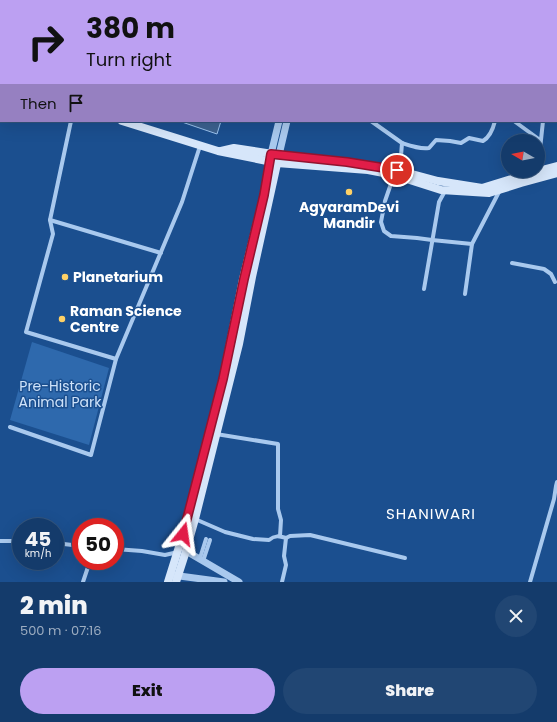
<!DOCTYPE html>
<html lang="en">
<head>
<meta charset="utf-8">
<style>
  :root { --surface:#143b6b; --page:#214673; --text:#f1f3f6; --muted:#9dadc1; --line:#33557e; --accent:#bca0f2 }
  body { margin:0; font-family:Poppins,sans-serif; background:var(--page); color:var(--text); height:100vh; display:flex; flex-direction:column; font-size:15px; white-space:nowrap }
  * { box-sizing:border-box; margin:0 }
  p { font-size:13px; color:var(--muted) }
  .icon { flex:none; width:22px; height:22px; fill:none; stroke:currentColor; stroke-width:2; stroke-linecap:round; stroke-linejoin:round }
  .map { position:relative; height:582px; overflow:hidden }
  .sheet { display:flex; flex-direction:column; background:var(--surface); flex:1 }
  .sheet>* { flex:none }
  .banner { position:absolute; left:0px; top:0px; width:557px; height:122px; box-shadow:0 4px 16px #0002,0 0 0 1px var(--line); background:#bca0f2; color:#111; overflow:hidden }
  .needle { width:26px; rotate:279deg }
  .fabs { position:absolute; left:501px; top:134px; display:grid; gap:8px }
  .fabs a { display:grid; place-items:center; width:44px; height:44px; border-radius:50%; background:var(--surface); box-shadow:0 4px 16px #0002,0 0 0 1px var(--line); font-size:20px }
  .speed { position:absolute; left:12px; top:518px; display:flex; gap:8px; font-size:20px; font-weight:700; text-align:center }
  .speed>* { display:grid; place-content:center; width:52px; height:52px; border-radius:50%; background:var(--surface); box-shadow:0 4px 16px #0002,0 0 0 1px var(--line); line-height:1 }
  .speed small { font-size:10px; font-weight:400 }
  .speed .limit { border:6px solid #d22; background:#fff; color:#111 }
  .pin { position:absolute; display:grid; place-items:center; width:34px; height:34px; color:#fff; margin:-17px; border:2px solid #fff; border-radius:50%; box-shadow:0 1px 4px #0007 }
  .me { position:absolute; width:44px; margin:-22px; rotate:15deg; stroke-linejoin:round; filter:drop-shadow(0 0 3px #0008) }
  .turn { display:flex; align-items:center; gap:14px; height:84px; padding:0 20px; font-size:18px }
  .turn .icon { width:52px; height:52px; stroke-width:2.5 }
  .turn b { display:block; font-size:28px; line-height:34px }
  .then { display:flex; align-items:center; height:38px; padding:0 20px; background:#0003; gap:8px; font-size:15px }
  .round { display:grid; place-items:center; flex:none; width:42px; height:42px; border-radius:21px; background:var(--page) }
  .head { display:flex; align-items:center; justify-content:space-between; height:68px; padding:0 20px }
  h1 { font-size:24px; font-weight:800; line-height:30px }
  .cta { display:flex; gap:8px; margin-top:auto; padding:8px 20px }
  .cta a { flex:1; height:46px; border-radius:24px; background:var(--accent); color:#111; font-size:16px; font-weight:800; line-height:46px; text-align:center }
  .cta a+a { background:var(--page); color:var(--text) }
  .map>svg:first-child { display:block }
  .green { fill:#2e69ad }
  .water { fill:#3c6290; stroke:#9cc4f0 }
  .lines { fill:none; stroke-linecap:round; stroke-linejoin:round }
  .minor { stroke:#a9c9ee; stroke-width:4 }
  .tertiary { stroke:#a9c9ee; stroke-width:7 }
  .secondary { stroke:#d6e6fa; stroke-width:8 }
  .route-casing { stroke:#92132f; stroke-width:10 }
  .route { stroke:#e11d48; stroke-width:7 }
  .poi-dot { fill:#ffd166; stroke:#1b4f8f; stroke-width:1.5 }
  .labels { text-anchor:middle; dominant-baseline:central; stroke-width:3; stroke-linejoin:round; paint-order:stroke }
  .poi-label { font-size:14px; font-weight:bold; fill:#fff; stroke:#1b4f8f; text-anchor:start }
  .park-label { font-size:14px; fill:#cfe3fa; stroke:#1b4f8f }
  .neighbourhood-label { font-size:15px; letter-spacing:1px; fill:#fff; stroke:#1b4f8f }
</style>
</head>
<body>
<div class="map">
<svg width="557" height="582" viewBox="0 0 557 582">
  <rect width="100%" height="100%" fill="#1b4f8f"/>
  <path class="green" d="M 32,342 L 109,368 L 89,445 L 10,420 Z"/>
  <g class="water">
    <path d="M 0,0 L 259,0 L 258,1 L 1,1 L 1,62 L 0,61 Z"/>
    <path d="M 179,121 L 221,121 L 217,134 Z"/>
  </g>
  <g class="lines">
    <g class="minor">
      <path d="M 503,1 L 504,0"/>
      <path d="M 556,48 L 557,45"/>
      <path d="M 71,121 L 50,220 L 53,234 L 26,332 L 116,359"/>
      <path d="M 371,121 L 402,143 L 401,156 L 398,170"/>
      <path d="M 514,121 L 540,140"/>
      <path d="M 402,143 C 411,146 419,149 429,148 L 436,140 L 450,141 L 461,143 L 469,138 L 483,141 C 490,137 493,129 495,121"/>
      <path d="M 538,168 L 543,121"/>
      <path d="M 394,175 L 385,201 L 381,222 L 384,231 L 391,236 L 417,238 L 432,240 L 472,244"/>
      <path d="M 50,220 L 161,253"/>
      <path d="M 512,263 L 544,269 L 551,274 L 555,282"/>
      <path d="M 424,289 L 439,202 L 445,191"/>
      <path d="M 465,294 L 472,244 L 500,190"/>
      <path d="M 10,427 L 91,455 L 116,359 L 182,202 L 200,146"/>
      <path d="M 216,434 L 278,444 L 278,509 L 281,520 L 280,536"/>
      <path d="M 195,519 L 225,532 L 253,539 L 269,540 C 275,535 279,536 286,538 L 284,556 L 286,565 L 282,582"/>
      <path d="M 286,538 L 290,536 L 310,535 L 405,558"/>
      <path d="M 0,541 L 21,541"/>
      <path d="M 55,543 L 81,546"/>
      <path d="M 115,549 L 142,551 L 165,555 L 178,552"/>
      <path d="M 200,558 L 206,539"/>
      <path d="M 203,561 L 210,540"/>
      <path d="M 83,582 L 90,561"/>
      <path d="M 530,582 L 554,499 L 556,486 L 557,482"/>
    </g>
    <g class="tertiary">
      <path d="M 306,1 L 306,0"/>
      <path d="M 313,1 L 313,0"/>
      <path d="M 409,1 L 409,0"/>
      <path d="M 271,154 L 279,121"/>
      <path d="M 279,155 L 287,121"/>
      <path d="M 186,551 L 239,582"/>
      <path d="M 172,575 L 224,582"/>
    </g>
    <g class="secondary">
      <path d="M 0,82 L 1,83"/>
      <path d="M 122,121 L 218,151 L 277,163 L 368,170 L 394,175 L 441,190 L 489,193 L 521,183 L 557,173"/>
      <path d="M 221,151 L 234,148 L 279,155 L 347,162 L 397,170 L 438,181 L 482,188 L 538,171"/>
      <path d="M 538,171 L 557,166"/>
      <path d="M 168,582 L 183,534 L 223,379 L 243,279 L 264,195 L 271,154"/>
      <path d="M 176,582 L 186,551 L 195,519 L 239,344 L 252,277 L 279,155"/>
    </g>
  </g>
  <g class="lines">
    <g class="route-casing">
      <path id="route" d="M 183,534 L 223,379 L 244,279 L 264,195 L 271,154 L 347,162 L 397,170"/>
    </g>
    <use href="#route" class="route"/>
  </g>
  <g class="poi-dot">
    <circle cx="349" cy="192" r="4"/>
    <circle cx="65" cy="277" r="4"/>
    <circle cx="62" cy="319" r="4"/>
  </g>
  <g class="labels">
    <g class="poi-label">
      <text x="349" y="207" text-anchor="middle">AgyaramDevi<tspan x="349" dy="16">Mandir</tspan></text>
      <text x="73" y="277">Planetarium</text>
      <text x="70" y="311">Raman Science<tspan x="70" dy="16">Centre</tspan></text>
    </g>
    <g class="park-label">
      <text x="60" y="386">Pre-Historic<tspan x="60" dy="16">Animal Park</tspan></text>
    </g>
    <g class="neighbourhood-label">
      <text x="431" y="513">SHANIWARI</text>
    </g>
  </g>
</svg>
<div class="fabs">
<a><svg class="needle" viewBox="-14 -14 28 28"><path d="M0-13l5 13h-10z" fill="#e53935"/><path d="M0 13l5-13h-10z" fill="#9dadc1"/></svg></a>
</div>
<div class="speed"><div>45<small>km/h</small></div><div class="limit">50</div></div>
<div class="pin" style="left:397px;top:170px;background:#d93025"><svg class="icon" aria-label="arrive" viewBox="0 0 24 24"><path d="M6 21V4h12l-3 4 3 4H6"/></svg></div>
<svg class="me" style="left:183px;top:534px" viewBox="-20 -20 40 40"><path d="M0-17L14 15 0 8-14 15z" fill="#e11d48" stroke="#fff" stroke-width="4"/></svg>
<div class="banner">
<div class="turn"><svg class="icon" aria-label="right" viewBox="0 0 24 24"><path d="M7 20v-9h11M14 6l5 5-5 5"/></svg><div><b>380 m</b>Turn right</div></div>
<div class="then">Then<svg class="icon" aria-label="arrive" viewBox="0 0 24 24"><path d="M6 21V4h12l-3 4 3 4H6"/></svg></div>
</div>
</div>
<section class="sheet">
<div class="head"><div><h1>2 min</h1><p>500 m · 07:16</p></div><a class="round"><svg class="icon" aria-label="close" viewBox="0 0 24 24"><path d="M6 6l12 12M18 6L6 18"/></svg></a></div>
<div class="cta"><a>Exit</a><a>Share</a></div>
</section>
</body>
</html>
